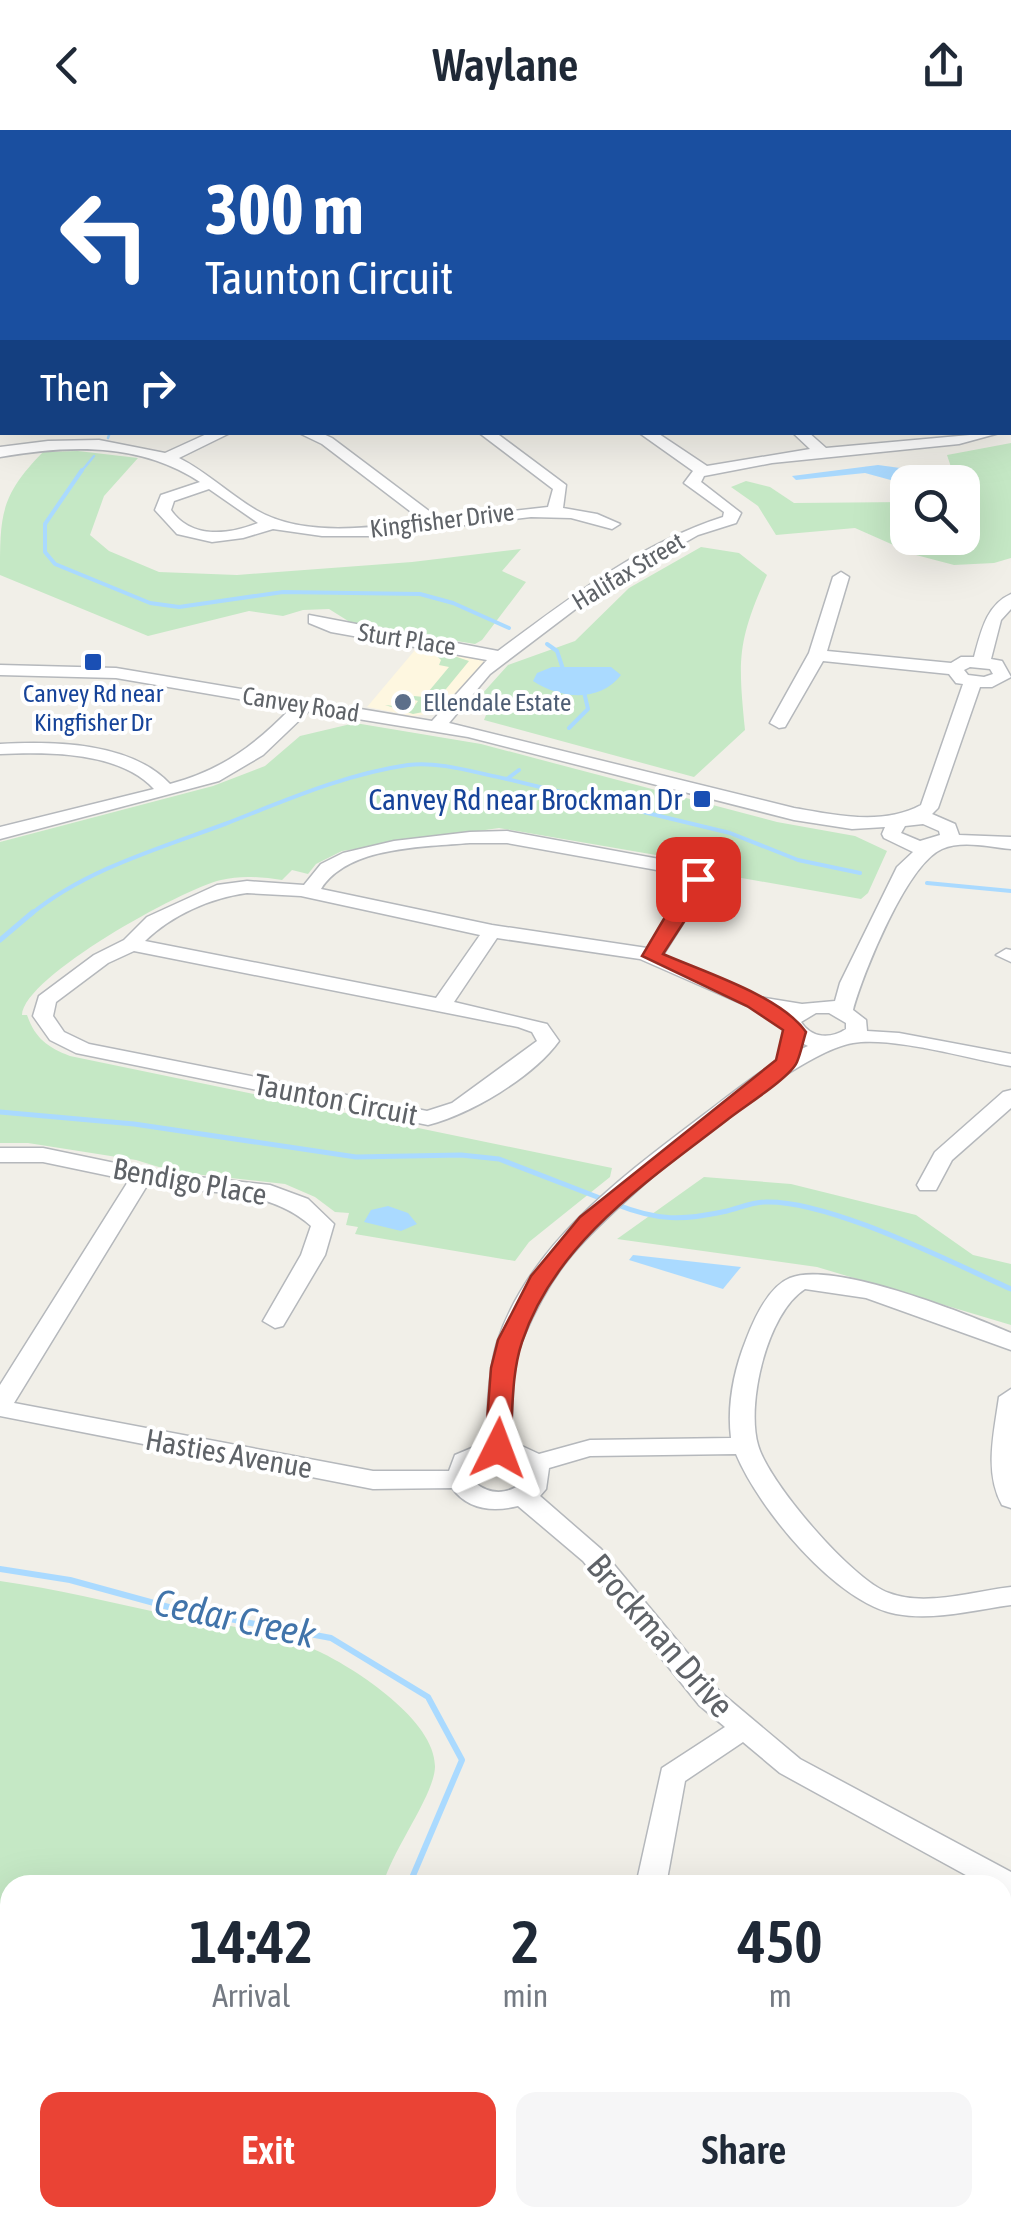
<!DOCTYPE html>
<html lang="en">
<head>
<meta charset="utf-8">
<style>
  :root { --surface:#fff; --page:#f6f6f7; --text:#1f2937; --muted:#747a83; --accent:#ea4335 }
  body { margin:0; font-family:"Asap Condensed",sans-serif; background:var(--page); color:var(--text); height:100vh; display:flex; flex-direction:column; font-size:38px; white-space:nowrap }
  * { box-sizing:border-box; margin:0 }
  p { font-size:32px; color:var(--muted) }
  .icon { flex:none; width:55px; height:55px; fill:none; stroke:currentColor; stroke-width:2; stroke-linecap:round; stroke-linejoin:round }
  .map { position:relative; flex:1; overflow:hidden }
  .panel { position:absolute; left:0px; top:1745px; width:1012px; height:352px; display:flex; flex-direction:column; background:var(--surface); border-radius:30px 30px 0 0; box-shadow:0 10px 40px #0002 }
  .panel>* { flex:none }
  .hud { position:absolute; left:0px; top:0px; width:1012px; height:305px; box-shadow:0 10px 40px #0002; background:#1a4fa0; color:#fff; overflow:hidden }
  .fabs { position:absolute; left:890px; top:335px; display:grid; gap:20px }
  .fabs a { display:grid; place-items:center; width:90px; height:90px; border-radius:20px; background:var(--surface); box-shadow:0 10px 40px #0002; font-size:50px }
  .pin { position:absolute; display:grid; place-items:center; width:85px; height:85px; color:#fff; margin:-42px; border-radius:20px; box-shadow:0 5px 15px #0006 }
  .me { position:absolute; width:110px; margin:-55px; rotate:3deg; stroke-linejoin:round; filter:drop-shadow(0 0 8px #0008) }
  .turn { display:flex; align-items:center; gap:35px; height:210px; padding:0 40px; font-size:45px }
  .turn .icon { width:130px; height:130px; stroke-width:2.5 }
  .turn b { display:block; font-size:70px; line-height:85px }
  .then { display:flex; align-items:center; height:95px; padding:0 40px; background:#0003; gap:20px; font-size:38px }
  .eta { display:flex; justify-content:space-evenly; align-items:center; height:170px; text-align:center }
  .eta b { font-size:60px; font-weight:600; line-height:70px }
  .button { display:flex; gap:20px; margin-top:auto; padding:20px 40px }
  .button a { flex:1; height:115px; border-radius:20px; background:var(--accent); color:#fff; font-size:40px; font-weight:600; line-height:115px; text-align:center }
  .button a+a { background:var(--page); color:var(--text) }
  header { display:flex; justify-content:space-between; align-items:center; height:130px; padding:0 40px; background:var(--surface); font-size:45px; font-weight:600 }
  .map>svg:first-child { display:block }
  .commercial { fill:#fef7e0 }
  .green { fill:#c5e8c5 }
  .water { fill:#aadaff }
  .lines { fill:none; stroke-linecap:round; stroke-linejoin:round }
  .stream-far3 { stroke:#aadaff; stroke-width:2.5 }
  .stream-far2 { stroke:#aadaff; stroke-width:4 }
  .stream-far1 { stroke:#aadaff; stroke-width:5 }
  .stream { stroke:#aadaff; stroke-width:6 }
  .minor-casing { stroke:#b5b8bc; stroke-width:3 }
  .minor { fill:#fff; fill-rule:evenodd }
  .route { fill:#ea4335; stroke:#982c22; stroke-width:2.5 }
  .transit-dot { fill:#1a4fb4; stroke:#fff; stroke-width:4 }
  .service-dot { fill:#5c6f8a; stroke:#fff; stroke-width:4 }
  .labels { text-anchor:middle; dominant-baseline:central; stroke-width:8; stroke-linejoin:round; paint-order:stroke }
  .far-street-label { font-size:25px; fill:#5f6368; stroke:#fff }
  .far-transit-label { font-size:25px; fill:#164399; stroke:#fff }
  .far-service-label { font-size:25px; fill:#4e5e75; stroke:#fff; text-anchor:start }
  .transit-label { font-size:30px; fill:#164399; stroke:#fff; text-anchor:end }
  .street-label { font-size:30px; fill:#5f6368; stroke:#fff }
  .near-street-label { font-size:35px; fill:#5f6368; stroke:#fff }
  .near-water-label { font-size:38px; font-style:italic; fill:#4174aa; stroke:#fff }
</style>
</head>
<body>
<header><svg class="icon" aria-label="back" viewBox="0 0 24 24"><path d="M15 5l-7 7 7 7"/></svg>Waylane<svg class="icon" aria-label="share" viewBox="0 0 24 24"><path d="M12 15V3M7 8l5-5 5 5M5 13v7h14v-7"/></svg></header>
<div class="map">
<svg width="1011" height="2097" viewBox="0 0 1011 2097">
  <rect width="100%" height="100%" fill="#f1efe8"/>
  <path class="commercial" d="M 420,514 L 483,529 L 483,533 L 448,572 L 430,584 L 413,586 L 367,577 Z"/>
  <g class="green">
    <path d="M 0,0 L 486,0 L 2,2 L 2,231 Z"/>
    <path d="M 1011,313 L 1011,428 L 994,433 L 954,435 L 916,425 L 855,398 L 776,405 L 758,376 L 731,357 L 746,351 L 770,357 L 794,373 L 907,372 L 908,408 L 962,408 L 962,352 L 956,352 L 947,325 Z"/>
    <path d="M 78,321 L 138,328 L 104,366 L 90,405 L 109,421 L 159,442 L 237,445 L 412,432 L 521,419 L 502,441 L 526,452 L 482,510 L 475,514 L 353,494 L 329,479 L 303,480 L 283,486 L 249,481 L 148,506 L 0,445 C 0,385 0,366 43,322 Z"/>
    <path d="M 701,417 L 739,423 L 767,445 C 737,512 738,529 745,600 L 694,647 L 484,590 L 488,580 L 482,564 L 508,535 L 575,511 L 629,458 Z"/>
    <path d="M 442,522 L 469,531 L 428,581 L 413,584 L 385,575 L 413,578 L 418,571 L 411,569 L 414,566 L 424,567 L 449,537 L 439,535 L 441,530 L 435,524 Z"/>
    <path d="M 355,593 L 481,614 L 777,692 L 855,706 L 887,721 L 868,763 L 861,769 L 736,747 L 685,730 L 499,698 L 342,721 L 316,734 L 308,744 L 292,740 L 282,750 C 262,747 241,745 221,750 C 182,759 24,846 22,885 L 27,885 C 35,908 47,917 70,926 L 612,1038 L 610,1047 L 529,1112 L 515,1131 L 355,1104 L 358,1097 L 346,1095 L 349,1083 L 335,1082 L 315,1067 L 285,1054 L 175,1042 L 136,1030 L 28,1013 L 0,1013 L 0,712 L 213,656 L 265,636 L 300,606 Z"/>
    <path d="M 704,1047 L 791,1054 L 916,1085 L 973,1125 L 1011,1134 L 1011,1195 L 817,1137 L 617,1109 Z"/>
    <path d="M 0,1451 C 56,1459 110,1472 165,1484 C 216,1494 272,1500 320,1522 C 356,1539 436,1591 435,1637 C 434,1666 392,1720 383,1755 L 10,1755 L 10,2088 L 678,2088 L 696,2097 L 0,2097 Z"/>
  </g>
  <g class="water">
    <path d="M 878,335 L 915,340 L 927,349 L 898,352 L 865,343 L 796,350 L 792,346 Z"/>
    <path d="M 552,537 L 611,537 L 621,545 C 599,573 561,569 533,551 L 537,543 Z"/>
    <path d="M 388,1076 L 408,1083 L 417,1094 L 401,1101 L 364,1092 L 371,1080 Z"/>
    <path d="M 633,1125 L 741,1137 L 723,1159 L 629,1130 Z"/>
  </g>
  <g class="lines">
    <g class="stream-far3">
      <path d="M 108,308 L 110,302"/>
      <path d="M 80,343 L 94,326"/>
    </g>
    <g class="stream-far2">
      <path d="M 82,340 L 45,394 L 45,422 L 55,434 L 150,473 L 179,477 L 283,462 L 420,464 L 453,473 L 509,498"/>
      <path d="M 547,514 L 557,521 L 563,539"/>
      <path d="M 569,598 L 588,579 L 584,562"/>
      <path d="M 507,649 L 730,703 L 798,730 L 860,743"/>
      <path d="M 927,753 L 1011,761"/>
      <path d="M 30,785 C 84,740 160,718 225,694 C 284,671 345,644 408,635 C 440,631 476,643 507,649 L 519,640"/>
    </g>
    <g class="stream-far1">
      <path d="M 0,810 L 33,782"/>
      <path d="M 0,982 L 134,994 L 356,1027 L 461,1025 L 499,1029 L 605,1070"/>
      <path d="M 615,1074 C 658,1091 682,1091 727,1081 C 739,1078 753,1072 765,1072 C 830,1070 950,1132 1011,1159"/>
    </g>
    <g class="stream">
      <path d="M 0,1439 L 70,1450 L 176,1479 L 331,1508 L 428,1567 L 462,1630 L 409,1755"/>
      <path d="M 735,2088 L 752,2097"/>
    </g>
    <g class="minor-casing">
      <g id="minor">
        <rect x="1010" y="4" width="1" height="8"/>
        <rect x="0" y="234" width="2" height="8"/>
        <rect x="1010" y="244" width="1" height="9"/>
        <path d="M 211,302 L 232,302 L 179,328 C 207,342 229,364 256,380 C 302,407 368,398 418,392 L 419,388 L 322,314 L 297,302 L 319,302 L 332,308 L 433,384 L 434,390 L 548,377 L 553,359 L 478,302 L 495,302 L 566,355 L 563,378 L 597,384 L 620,394 L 612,399 L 571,388 L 531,387 L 376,406 L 322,406 L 273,399 L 243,408 L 212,412 L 177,404 L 155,380 L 161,365 L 200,352 C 139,312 69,315 0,327 L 0,317 L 48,311 L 99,310 L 165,323 ZM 209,359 L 258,393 C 228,405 191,409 171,380 L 174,371 Z"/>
        <path d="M 638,302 L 656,302 L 707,336 L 810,319 L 792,302 L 808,302 L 826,318 L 1003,302 L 959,314 L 772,333 L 704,346 L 701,352 L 741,383 L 736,393 L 698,405 L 598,462 L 490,544 L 449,593 L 794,678 C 836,685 882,696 921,675 L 963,554 L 956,553 L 949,544 L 823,531 L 785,597 L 779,598 L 770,593 L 809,523 L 833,447 L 841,442 L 849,447 L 827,521 L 951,533 L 961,527 L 974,527 C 981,502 986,475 1011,464 L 1011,479 L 1001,490 L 991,529 L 1002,531 L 1011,547 L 992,557 L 980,557 L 938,678 L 932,684 L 955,694 L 959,705 L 1011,707 L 1011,719 C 989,717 962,710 942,719 C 907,734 863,843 853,880 L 866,890 L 867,901 L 899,903 L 1011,924 L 1011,936 C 970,929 892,906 853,913 C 790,923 612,1075 570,1127 C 551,1150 536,1178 524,1206 C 510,1237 513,1278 511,1311 L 539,1324 L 590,1310 L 731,1308 C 727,1275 734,1240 746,1210 C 754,1189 768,1157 790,1148 C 832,1130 968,1184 1011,1203 L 1011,1220 L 866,1168 L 805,1159 C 767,1183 746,1274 758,1315 C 768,1352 853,1451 889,1463 C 925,1477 974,1461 1011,1457 L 1011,1475 C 973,1480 934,1491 896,1484 C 836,1473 759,1379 736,1324 L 590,1326 L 549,1338 L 546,1359 L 540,1366 L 601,1419 L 719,1561 L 800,1629 L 1011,1742 L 1011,1768 L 1002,1765 L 1002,1755 L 984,1755 L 780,1643 L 743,1612 L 685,1651 L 666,1755 L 636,1755 L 662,1638 L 725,1597 L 699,1575 L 583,1431 L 518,1376 C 493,1382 468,1380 452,1358 L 373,1359 L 0,1286 L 0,1255 L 129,1050 L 43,1032 L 0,1032 L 0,1018 L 43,1018 L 163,1043 L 270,1055 L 308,1069 L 334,1094 L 325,1125 L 283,1196 L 275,1198 L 263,1191 L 301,1125 L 311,1096 C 266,1056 205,1065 148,1054 L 14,1273 L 373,1341 L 449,1341 L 455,1325 L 486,1312 C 488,1279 488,1244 497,1213 C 529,1113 627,1043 706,983 C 739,958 770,932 808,916 L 790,907 L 781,896 L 786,884 L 747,876 L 640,829 L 497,808 L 454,872 L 547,894 L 559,911 C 533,947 471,984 428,995 L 76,923 L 50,910 L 33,886 L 39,866 L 94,825 L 124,810 L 147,787 L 217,755 L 247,751 L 304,755 L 321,734 L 343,723 L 394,711 L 470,702 L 507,701 L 692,735 L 706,746 L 706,757 L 663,825 L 759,867 L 802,874 L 835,871 L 840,853 L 897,737 L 913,722 L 884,708 L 882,704 L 885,697 L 852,699 L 794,690 L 468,607 L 309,581 L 263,625 L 219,651 L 0,709 L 0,697 L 154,659 C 119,621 47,622 0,624 L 0,614 C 54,611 131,612 170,654 C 222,640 254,616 291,578 L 116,548 L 0,545 L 0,535 L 116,538 L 432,591 L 487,530 L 331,502 L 309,493 L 309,485 L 498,521 C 568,469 639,414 723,387 L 724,382 L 684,353 L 693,341 ZM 970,537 L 990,539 L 993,544 L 984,547 L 968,545 L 964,540 ZM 923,694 L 939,701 L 940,705 L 920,711 L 901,703 L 905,696 ZM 470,713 L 507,713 L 679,744 L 686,748 L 686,757 L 647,818 L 492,795 L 321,759 C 348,716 424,717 470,713 ZM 247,763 L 301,766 L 480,805 L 436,868 L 145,811 C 172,785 210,768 247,763 ZM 134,821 L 518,897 L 532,902 L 537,911 L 452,973 L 427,981 L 89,914 L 64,902 L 53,886 L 56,872 L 108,833 ZM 816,883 L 829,883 L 846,893 L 846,899 C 831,909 812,909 801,892 ZM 506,1327 L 519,1333 L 525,1342 L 521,1354 C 505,1365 490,1365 474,1352 L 475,1336 L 489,1328 Z"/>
        <path d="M 1006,819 L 1011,820 L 1011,832 L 996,825 Z"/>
        <path d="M 1011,960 L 1011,978 L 952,1030 L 936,1060 L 920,1060 L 917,1055 L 935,1022 L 1003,962 Z"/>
        <path d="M 1011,1259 L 1011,1378 L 1002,1375 C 984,1342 994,1303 999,1267 Z"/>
        <path d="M 1002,1986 L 1011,1989 L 1011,2022 L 1002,2019 Z"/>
      </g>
    </g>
    <use href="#minor" class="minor"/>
  </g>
  <path class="route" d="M 698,743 L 707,749 L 702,764 L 663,824 C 704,842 781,866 806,902 C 803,911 801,923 797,932 C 790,948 743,977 727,990 C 648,1051 555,1112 522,1212 C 511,1245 513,1283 510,1318 L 507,1324 L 488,1324 L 485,1318 L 491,1238 L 498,1210 L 531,1146 L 580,1087 L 776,930 L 783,900 L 747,876 L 642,826 C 652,810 686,747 698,743 Z"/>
  <g class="transit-dot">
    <rect x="83" y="522" width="20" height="20" rx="5"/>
    <rect x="692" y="659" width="20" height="20" rx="5"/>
  </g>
  <circle class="service-dot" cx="403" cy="572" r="10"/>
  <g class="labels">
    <g class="far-street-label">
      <text transform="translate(442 390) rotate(-7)">Kingfisher Drive</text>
      <text transform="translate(628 441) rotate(-31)">Halifax Street</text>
      <text transform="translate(407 509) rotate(9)">Sturt Place</text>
      <text transform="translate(301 574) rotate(9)">Canvey Road</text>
    </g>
    <g class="far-transit-label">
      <text x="93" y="563">Canvey Rd near<tspan x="93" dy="29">Kingfisher Dr</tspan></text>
    </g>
    <g class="far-service-label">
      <text x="423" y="572">Ellendale Estate</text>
    </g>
    <g class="transit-label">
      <text x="682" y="669">Canvey Rd near Brockman Dr</text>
    </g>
    <g class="street-label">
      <text transform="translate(336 969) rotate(11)">Taunton Circuit</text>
      <text transform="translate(190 1051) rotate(10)">Bendigo Place</text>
      <text transform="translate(229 1323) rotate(10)">Hasties Avenue</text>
    </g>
    <g class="near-street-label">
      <text transform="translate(661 1505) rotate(49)">Brockman Drive</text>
    </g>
    <g class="near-water-label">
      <text transform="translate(235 1488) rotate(12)">Cedar Creek</text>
    </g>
  </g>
</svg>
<div class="fabs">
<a><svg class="icon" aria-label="search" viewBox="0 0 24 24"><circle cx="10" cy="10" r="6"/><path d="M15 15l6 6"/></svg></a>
</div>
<div class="pin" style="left:698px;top:749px;background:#d93025"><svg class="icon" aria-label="arrive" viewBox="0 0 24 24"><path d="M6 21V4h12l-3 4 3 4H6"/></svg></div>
<svg class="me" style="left:498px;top:1318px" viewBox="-20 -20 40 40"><path d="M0-17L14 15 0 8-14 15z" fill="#ea4335" stroke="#fff" stroke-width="4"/></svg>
<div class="hud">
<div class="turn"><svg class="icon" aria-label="left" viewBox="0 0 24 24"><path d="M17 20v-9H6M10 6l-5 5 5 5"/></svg><div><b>300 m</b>Taunton Circuit</div></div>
<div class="then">Then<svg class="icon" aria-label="right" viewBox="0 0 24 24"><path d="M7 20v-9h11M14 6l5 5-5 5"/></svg></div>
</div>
<section class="panel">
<div class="eta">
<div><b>14:42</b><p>Arrival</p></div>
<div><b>2</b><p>min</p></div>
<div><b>450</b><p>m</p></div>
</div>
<div class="button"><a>Exit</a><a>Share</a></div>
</section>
</div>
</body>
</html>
